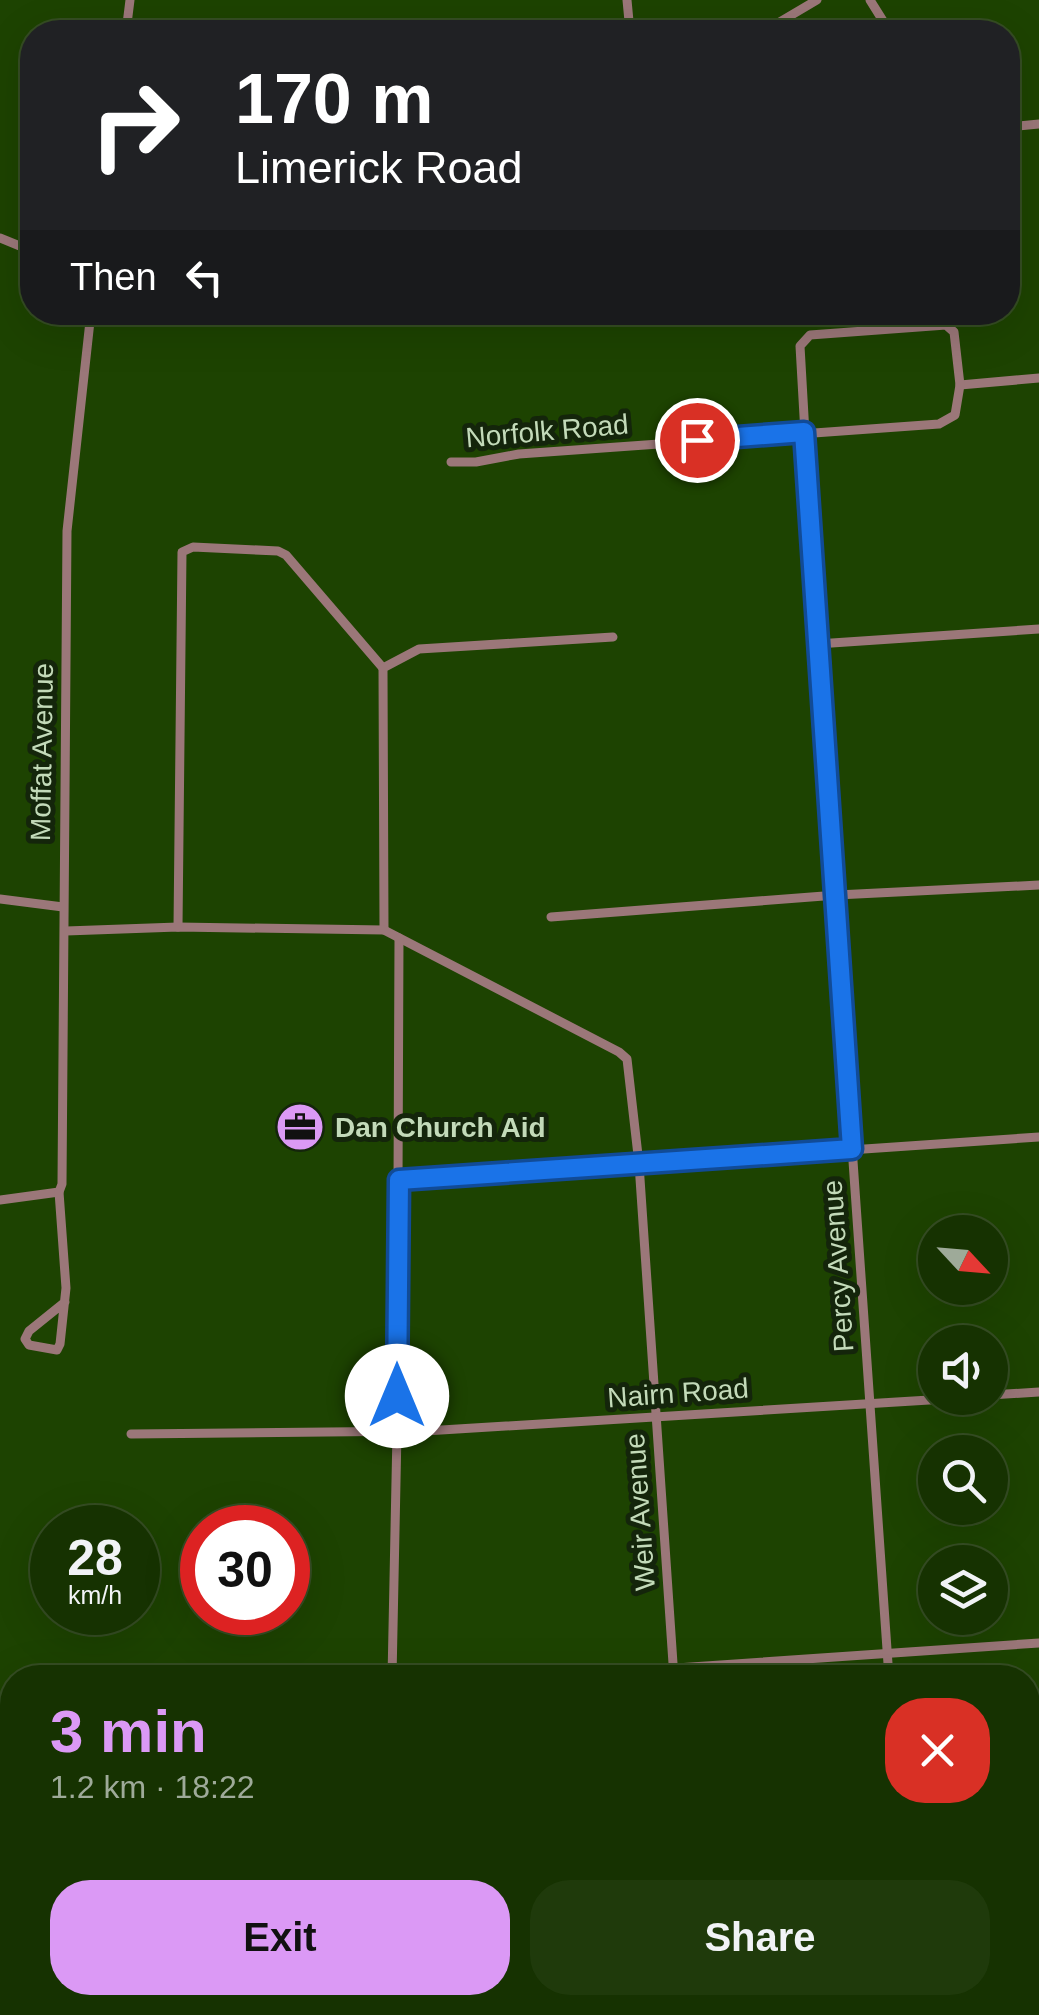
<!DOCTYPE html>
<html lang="en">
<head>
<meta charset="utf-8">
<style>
  :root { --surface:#163201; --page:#1f3a0b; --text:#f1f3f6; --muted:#9eaa99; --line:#354d23; --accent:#db99f5 }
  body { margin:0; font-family:Arial,sans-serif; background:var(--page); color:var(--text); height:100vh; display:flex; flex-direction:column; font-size:38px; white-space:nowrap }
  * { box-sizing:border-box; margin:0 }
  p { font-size:32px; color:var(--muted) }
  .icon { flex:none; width:55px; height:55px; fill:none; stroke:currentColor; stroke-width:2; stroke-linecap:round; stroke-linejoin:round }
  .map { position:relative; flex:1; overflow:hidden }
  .details { position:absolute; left:0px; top:1665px; width:1040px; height:350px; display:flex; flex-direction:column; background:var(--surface); border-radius:40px 40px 0 0; box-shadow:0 10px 40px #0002,0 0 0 2px var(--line) }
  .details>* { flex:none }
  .guide { position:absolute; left:20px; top:20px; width:1000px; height:305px; border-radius:40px; box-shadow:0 10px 40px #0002,0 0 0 2px var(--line); background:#202124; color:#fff; overflow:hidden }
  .needle { width:65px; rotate:116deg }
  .tools { position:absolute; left:918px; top:1215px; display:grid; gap:20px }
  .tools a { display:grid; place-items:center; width:90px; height:90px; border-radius:50%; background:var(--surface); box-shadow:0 10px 40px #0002,0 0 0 2px var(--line); font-size:50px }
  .speed { position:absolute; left:30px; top:1505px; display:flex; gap:20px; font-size:50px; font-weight:700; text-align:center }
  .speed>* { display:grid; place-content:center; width:130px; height:130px; border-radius:50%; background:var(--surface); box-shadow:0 10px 40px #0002,0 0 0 2px var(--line); line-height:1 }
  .speed small { font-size:25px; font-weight:400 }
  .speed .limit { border:15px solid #d22; background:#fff; color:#111 }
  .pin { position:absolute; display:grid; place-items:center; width:85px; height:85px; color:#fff; margin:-42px; border:5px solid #fff; border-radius:50%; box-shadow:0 2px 10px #0007 }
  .me { position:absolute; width:110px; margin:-55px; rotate:0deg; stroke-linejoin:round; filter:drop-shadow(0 0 8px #0008) }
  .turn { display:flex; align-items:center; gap:35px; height:210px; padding:0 50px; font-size:45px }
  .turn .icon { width:130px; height:130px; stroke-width:2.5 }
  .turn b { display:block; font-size:70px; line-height:85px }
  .then { display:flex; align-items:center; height:95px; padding:0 50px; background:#0003; gap:20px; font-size:38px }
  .round { display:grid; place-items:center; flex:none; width:105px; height:105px; border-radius:40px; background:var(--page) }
  .summary { display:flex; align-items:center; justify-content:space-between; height:170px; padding:0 50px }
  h1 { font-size:60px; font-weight:800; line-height:75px; color:var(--accent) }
  .cta { display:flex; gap:20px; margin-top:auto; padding:20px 50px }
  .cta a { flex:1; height:115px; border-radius:40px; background:var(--accent); color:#111; font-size:40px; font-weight:800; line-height:115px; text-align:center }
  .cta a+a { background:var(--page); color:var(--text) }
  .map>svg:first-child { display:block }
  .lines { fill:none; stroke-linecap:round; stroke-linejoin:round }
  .street { stroke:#9b7779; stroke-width:9 }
  .route-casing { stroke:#114b97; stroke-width:25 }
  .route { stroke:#1a73e8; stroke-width:18 }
  .labels { text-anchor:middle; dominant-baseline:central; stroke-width:10; stroke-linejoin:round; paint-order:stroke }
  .street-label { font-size:28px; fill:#c3dab9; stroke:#14250b }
  .poi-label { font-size:28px; font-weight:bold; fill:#c3dab9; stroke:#14250b; text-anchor:start }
</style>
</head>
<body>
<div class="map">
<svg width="1039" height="2015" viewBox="0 0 1039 2015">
  <rect width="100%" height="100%" fill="#1d4301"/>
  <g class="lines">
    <g class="street">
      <path d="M 627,0 L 630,32"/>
      <path d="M 870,0 L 890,32"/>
      <path d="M 126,32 L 130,0"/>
      <path d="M 763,32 L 817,0"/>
      <path d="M 1008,127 L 1039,124"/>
      <path d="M 0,238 L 32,251"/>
      <path d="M 451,462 L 476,462 L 519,454 L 939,424 L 955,415 L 960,385 L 1039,378"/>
      <path d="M 817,644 L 1039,629"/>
      <path d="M 0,899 L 63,907"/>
      <path d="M 551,917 L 837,895 L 1039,885"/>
      <path d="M 178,927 L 182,552 L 193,547 L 278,551 L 286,555 L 383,668"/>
      <path d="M 384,930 L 383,668 L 419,649 L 613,637"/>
      <path d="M 66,931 L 178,927 L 384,930 L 619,1052 L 627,1059 L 639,1164 L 674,1678"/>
      <path d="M 399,1181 L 1039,1137"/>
      <path d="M 0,1200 L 59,1192"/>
      <path d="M 65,1302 L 29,1331 L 25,1339 L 29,1345 L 57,1350 L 60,1344 L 66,1288 L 59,1192 L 62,1184 L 67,531 L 91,312"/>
      <path d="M 990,1395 L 1039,1392"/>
      <path d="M 131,1434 L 425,1431 L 962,1398"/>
      <path d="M 392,1678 L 397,1432 L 399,938"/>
      <path d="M 530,1678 L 1039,1643"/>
      <path d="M 889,1678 L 817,644 L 800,346 L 810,335 L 946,325 L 954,332 L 960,385"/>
      <path d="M 1028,1899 L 1039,1899"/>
      <path d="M 696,2002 L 697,2015"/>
      <path d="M 912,2002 L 913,2015"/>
      <path d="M 60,2015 L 60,2002"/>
      <path d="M 394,2015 L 395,2002"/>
    </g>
  </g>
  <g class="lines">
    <g class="route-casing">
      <path id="route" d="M 397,1396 L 399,1180 L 852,1149 L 804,432 L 697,440"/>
    </g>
    <use href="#route" class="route"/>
  </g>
  <defs>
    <g id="office-disc" transform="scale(2.5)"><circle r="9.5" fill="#db99f5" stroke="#14250b"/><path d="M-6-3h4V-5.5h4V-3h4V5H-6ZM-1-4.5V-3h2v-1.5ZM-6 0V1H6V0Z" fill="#111"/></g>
  </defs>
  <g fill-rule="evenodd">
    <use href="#office-disc" x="300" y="1127"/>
  </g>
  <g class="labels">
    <g class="street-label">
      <text transform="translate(547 431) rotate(-5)">Norfolk Road</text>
      <text transform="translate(42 752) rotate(-89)">Moffat Avenue</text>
      <text transform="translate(838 1266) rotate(-94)">Percy Avenue</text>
      <text transform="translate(678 1393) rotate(-4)">Nairn Road</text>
      <text transform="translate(640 1512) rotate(-94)">Weir Avenue</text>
    </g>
    <g class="poi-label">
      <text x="335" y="1127">Dan Church Aid</text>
    </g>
  </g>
</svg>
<div class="tools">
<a><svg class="needle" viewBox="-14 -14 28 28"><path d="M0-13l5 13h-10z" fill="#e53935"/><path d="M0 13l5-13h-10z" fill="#9eaa99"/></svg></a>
<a><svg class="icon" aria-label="sound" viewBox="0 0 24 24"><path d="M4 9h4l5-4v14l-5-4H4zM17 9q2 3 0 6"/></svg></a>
<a><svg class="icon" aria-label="search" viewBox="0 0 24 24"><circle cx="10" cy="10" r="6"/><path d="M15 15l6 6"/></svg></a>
<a><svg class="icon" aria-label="layers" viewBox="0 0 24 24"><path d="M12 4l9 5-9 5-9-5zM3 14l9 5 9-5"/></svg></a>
</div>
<div class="speed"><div>28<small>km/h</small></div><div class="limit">30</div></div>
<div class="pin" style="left:697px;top:440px;background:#d93025"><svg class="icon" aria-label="arrive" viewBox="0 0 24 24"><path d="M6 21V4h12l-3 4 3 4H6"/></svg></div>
<svg class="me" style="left:397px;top:1396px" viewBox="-20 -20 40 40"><circle r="19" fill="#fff"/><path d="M0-13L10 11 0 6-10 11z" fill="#1a73e8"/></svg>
<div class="guide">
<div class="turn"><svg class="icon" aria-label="right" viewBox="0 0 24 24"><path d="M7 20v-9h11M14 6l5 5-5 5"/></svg><div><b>170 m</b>Limerick Road</div></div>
<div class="then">Then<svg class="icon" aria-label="left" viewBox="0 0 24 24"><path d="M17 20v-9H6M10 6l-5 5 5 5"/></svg></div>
</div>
<section class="details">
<div class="summary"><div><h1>3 min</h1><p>1.2 km · 18:22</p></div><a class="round" style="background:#d93025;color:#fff"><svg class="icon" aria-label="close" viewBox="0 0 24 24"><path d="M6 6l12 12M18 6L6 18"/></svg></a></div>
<div class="cta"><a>Exit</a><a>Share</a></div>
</section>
</div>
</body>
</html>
